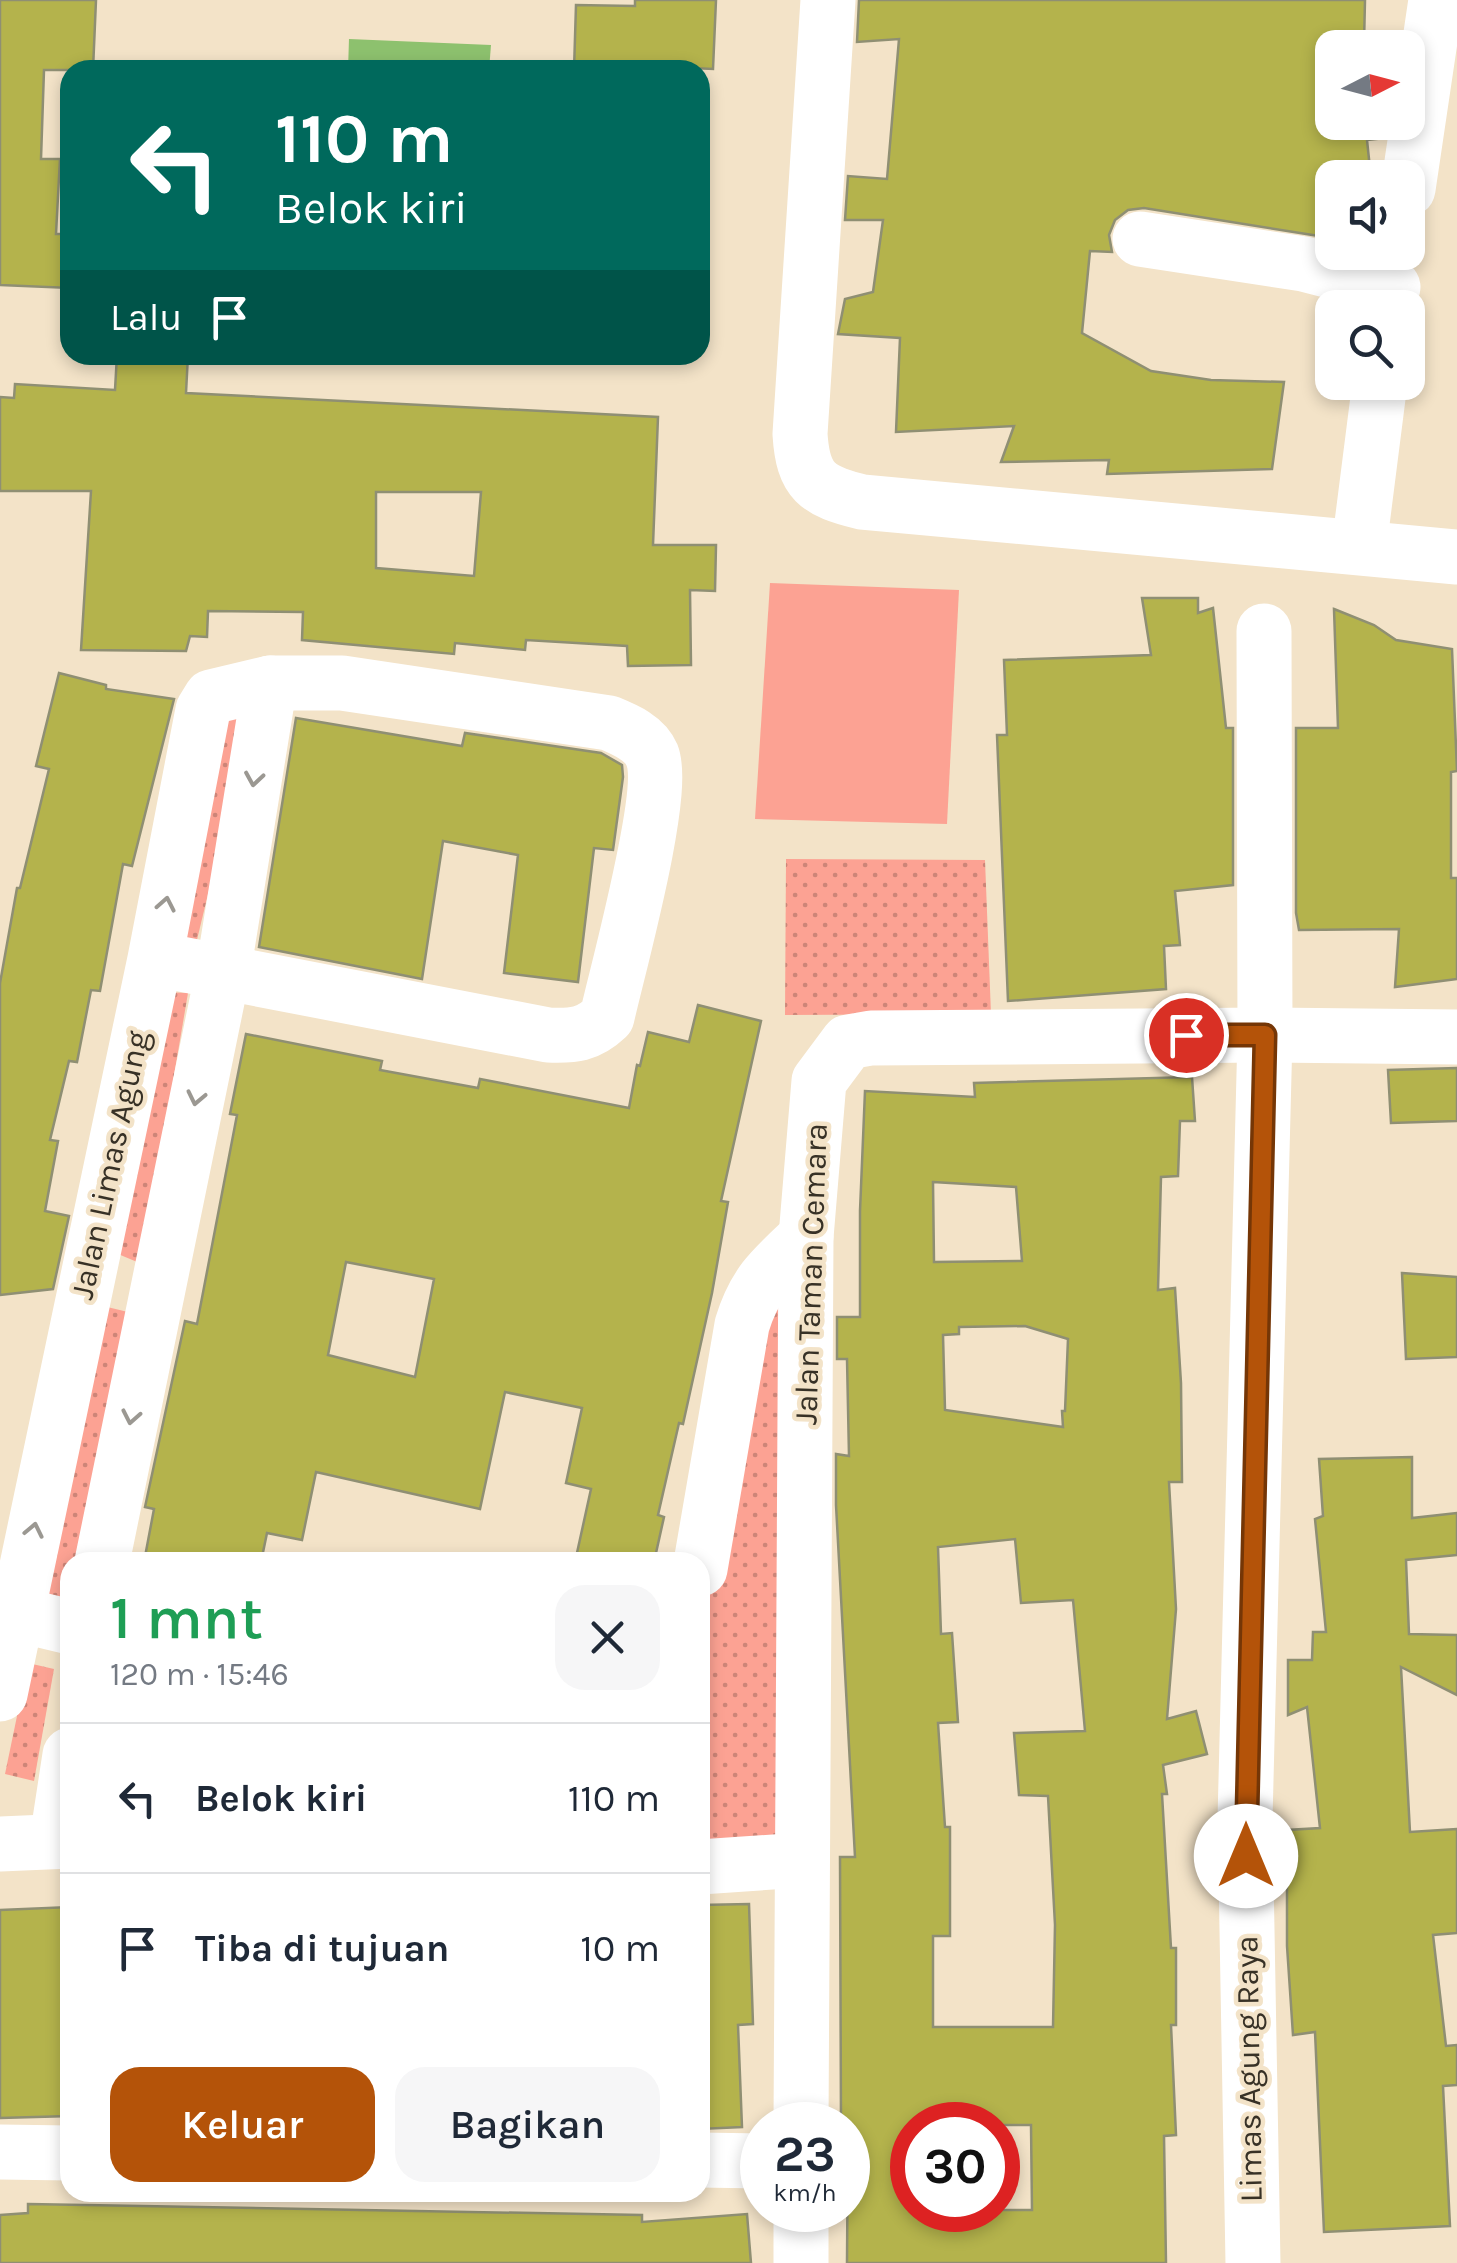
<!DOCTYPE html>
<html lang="id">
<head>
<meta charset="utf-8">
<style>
  :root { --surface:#fff; --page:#f6f6f7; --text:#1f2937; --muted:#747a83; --line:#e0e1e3; --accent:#b45309 }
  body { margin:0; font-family:Karla,sans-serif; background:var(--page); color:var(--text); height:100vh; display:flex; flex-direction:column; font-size:38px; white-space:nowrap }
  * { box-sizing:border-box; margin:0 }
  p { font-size:32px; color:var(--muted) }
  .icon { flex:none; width:55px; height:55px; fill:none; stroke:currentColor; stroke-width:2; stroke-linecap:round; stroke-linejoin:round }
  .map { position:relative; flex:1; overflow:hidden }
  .drawer { position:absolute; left:60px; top:1552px; width:650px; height:650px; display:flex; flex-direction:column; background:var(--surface); border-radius:30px; box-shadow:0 5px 15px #0003 }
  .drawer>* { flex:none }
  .banner { position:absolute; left:60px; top:60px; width:650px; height:305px; border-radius:30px; box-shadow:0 5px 15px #0003; background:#00695c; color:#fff; overflow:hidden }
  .needle { width:65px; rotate:84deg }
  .fabs { position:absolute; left:1315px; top:30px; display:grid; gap:20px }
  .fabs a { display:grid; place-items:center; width:110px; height:110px; border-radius:20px; background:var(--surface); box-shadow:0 5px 15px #0003; font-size:50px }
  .speed { position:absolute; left:740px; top:2102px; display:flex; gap:20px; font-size:50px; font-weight:700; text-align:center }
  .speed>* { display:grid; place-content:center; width:130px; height:130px; border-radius:50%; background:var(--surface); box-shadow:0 5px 15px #0003; line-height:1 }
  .speed small { font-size:25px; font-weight:400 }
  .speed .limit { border:15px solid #d22; background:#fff; color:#111 }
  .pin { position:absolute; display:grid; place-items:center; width:85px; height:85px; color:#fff; margin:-42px; border:5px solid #fff; border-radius:50%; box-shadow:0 2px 10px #0007 }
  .me { position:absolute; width:110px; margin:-55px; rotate:0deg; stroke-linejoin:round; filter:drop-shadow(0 0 8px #0008) }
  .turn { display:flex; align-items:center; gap:35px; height:210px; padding:0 50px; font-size:45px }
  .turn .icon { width:130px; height:130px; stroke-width:2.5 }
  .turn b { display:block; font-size:70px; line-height:85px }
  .then { display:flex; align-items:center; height:95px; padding:0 50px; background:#0003; gap:20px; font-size:38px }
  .round { display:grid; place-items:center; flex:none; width:105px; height:105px; border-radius:30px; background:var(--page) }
  .head { display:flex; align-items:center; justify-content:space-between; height:170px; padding:0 50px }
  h1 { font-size:60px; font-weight:600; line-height:75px; color:#1e9e55 }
  .cta { display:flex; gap:20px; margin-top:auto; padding:20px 50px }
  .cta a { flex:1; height:115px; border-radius:30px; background:var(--accent); color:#fff; font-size:40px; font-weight:600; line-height:115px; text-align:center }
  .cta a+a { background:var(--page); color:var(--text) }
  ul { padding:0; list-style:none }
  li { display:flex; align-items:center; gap:30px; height:150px; padding:0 50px; border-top:2px solid var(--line) }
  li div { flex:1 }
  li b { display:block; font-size:38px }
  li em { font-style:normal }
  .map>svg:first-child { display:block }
  .grass { fill:url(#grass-dots) }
  .garden { fill:#fca293 }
  .water { fill:#8dc16e }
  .building { fill:#b4b34c; stroke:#8f8f73; stroke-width:2.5; fill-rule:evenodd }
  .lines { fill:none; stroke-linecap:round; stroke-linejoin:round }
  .minor { stroke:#fff; stroke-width:55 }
  .oneway { stroke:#9b9892 }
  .route-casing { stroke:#753606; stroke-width:25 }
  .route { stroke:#b45309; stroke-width:18 }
  .labels { text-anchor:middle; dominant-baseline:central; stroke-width:9; stroke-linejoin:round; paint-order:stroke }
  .street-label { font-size:32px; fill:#373126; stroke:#f3e3c8 }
</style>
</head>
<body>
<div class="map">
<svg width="1457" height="2263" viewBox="0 0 1457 2263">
  <defs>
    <pattern id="grass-dots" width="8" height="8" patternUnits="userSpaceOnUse" patternTransform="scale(2.5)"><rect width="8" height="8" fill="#fca293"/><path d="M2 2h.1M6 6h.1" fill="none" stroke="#cd8578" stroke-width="1.8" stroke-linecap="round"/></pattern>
  </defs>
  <rect width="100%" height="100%" fill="#f3e3c8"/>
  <g class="grass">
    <path d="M 224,706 L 253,707 L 196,944 L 174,943 Z"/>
    <path d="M 786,859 L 985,860 L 991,1014 L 785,1015 Z"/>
    <path d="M 160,992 L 188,993 L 142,1264 L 106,1249 Z"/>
    <path d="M 790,1274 L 782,1844 L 700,1852 L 700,1649 L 758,1309 Z"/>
    <path d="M 99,1305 L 128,1312 L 80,1562 L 70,1562 L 70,1603 L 37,1598 Z"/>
    <path d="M 28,1663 L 54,1669 L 34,1781 L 5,1774 Z"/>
  </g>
  <path class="garden" d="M 770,583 L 959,590 L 947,824 L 755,819 Z"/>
  <path class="water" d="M 349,39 L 491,45 L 489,70 L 348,70 Z"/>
  <g class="building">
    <path d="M 0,0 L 96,0 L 93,70 L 44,70 L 41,159 L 60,159 L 56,234 L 70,234 L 70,288 L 0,285 Z"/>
    <path d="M 635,0 L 716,0 L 713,69 L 623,65 L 623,70 L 574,70 L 576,5 L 635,6 Z"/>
    <path d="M 859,0 L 1365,0 L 1364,44 L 1393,43 L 1393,48 L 1332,48 L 1332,122 L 1386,122 L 1384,138 L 1367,140 L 1371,178 L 1329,178 L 1319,236 L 1144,208 L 1128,210 L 1115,220 L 1109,235 L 1112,252 L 1090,251 L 1082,333 L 1151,371 L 1211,380 L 1284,382 L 1272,469 L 1107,474 L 1109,460 L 1001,462 L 1014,426 L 896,432 L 900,338 L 838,334 L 845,299 L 873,292 L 883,220 L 845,220 L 848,176 L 887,179 L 899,39 L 857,42 Z"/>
    <path d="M 117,355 L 188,355 L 186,393 L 658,417 L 653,545 L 716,545 L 715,591 L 690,590 L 691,665 L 628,666 L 627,646 L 526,640 L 525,650 L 455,643 L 454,654 L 302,640 L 303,612 L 208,611 L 207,637 L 190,636 L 186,651 L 81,650 L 91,491 L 0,491 L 0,397 L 14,398 L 15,384 L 115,390 ZM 376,492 L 481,492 L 474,576 L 376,568 Z"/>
    <path d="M 1142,598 L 1198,598 L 1198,613 L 1213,608 L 1226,728 L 1233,728 L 1233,885 L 1175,891 L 1180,945 L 1164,946 L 1166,989 L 1008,1001 L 997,735 L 1007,735 L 1004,660 L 1151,655 Z"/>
    <path d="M 1334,609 L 1374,625 L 1396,640 L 1452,649 L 1457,771 L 1451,772 L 1451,878 L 1457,878 L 1457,979 L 1395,987 L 1399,929 L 1299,930 L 1296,913 L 1296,728 L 1338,728 Z"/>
    <path d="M 59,673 L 106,685 L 106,689 L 174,699 L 132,866 L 123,864 L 100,991 L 91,990 L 77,1062 L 69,1061 L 50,1140 L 58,1141 L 45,1211 L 69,1216 L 53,1289 L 0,1295 L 0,983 L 17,888 L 20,888 L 49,769 L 36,766 Z"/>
    <path d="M 296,718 L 462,746 L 465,733 L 601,753 L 622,765 L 623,777 L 613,850 L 594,848 L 578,982 L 504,973 L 518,855 L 443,841 L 422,979 L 259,947 Z"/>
    <path d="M 698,1005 L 761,1021 L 721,1201 L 728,1202 L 712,1293 L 683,1424 L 679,1423 L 658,1515 L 664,1517 L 654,1562 L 575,1562 L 591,1489 L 566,1483 L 582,1408 L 505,1392 L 480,1509 L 316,1472 L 302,1540 L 267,1533 L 261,1562 L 144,1562 L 154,1509 L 145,1507 L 185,1321 L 197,1324 L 237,1115 L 230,1114 L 246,1034 L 382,1061 L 380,1070 L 478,1088 L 480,1079 L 629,1108 L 637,1065 L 640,1066 L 648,1032 L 689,1042 ZM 346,1262 L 434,1279 L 415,1377 L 328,1355 Z"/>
    <path d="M 1457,1068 L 1457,1121 L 1391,1123 L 1388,1070 Z"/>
    <path d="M 1192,1077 L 1195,1121 L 1180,1121 L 1178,1176 L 1161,1177 L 1158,1290 L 1175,1288 L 1181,1383 L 1182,1482 L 1169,1482 L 1176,1609 L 1167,1719 L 1196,1711 L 1207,1754 L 1163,1765 L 1167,1794 L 1162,1794 L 1171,1948 L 1176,1948 L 1176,2025 L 1171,2025 L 1176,2135 L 1164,2136 L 1166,2263 L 847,2263 L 848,2125 L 841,2125 L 840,1857 L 855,1857 L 836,1505 L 836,1454 L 849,1456 L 847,1359 L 837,1359 L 837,1317 L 860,1317 L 860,1211 L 865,1091 L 975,1097 L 974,1083 ZM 933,1182 L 1016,1187 L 1022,1261 L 934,1262 ZM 1025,1326 L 1068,1339 L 1065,1411 L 1062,1411 L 1063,1427 L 945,1410 L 943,1335 L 959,1334 L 959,1327 ZM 1015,1539 L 1021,1603 L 1073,1600 L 1085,1731 L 1014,1733 L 1019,1795 L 1048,1796 L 1055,1925 L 1053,2027 L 933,2027 L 933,1936 L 950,1936 L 950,1827 L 945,1827 L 938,1723 L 958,1722 L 952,1633 L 941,1634 L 938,1547 ZM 912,2125 L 1031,2125 L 1032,2210 L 912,2210 Z"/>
    <path d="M 1402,1273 L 1457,1277 L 1457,1357 L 1406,1359 Z"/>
    <path d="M 1412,1457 L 1412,1518 L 1457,1513 L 1457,1555 L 1406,1560 L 1409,1634 L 1457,1635 L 1457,1695 L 1401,1667 L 1410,1832 L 1457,1829 L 1457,1933 L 1433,1935 L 1446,2046 L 1457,2045 L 1457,2085 L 1443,2086 L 1450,2226 L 1324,2232 L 1315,2032 L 1293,2035 L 1287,1946 L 1287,1830 L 1320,1828 L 1307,1707 L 1288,1715 L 1288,1660 L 1312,1660 L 1313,1632 L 1326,1632 L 1315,1519 L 1323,1516 L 1319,1459 Z"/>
    <path d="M 749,1904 L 753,2024 L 738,2025 L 742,2127 L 700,2129 L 700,1905 Z"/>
    <path d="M 70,1907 L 70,2116 L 0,2118 L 0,1910 Z"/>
    <path d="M 28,2204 L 642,2215 L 642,2222 L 747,2214 L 751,2263 L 0,2263 L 0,2215 L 28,2213 Z"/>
  </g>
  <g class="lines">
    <g class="minor">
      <path d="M 828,0 L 800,434 C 803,482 817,491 862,502 L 1457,557"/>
      <path d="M 1408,189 L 1436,0"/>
      <path d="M 1140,239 L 1304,264 L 1393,287"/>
      <path d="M 1359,547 L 1380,382"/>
      <path d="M 102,1562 L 223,972 L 270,683"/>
      <path d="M 700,1569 L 742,1325 C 755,1282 774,1267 806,1237"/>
      <path d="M 16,1614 L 70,1627"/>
      <path d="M 0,1694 L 155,959 L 203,710 L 211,697 L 270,683 L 342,683 L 609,723 C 626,730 645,738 652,755 C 667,793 618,968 607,1017 C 588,1035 574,1036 548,1035 L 155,959"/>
      <path d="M 57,1840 L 70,1755"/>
      <path d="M 0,1844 L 70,1841"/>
      <path d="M 700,1867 L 802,1860"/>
      <path d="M 801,2125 L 806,1237 L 819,1081 L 848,1042 L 871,1038 L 1265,1035 L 1457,1037"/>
      <path d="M 0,2152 L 70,2153"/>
      <path d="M 700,2160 L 762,2161"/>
      <path d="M 801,2210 L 801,2263"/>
      <path d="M 1253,2263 L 1245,1819 L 1265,1035 L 1264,631"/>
    </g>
  </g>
  <defs><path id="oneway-chevron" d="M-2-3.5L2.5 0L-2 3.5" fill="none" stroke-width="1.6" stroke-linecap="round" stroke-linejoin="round" transform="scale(2.5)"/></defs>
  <g class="oneway">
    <use href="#oneway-chevron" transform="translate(254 779) rotate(99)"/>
    <use href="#oneway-chevron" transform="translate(166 904) rotate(-79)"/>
    <use href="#oneway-chevron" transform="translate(196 1098) rotate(102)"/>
    <use href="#oneway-chevron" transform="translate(131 1417) rotate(101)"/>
    <use href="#oneway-chevron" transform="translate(34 1530) rotate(-78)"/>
  </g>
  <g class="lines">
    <g class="route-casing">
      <path id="route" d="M 1186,1035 L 1265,1035 L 1246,1856"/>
    </g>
    <use href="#route" class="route"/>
  </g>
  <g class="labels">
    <g class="street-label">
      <text transform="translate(110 1165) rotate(-78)">Jalan Limas Agung</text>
      <text transform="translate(811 1274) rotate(-88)">Jalan Taman Cemara</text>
      <text transform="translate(1249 2069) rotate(-91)">Limas Agung Raya</text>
    </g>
  </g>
</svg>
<div class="fabs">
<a><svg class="needle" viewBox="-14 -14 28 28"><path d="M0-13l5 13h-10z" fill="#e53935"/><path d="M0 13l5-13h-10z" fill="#747a83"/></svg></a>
<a><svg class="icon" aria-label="sound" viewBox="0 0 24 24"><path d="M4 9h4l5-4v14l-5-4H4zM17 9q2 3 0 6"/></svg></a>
<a><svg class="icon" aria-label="search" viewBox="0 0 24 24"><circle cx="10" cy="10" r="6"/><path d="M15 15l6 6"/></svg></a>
</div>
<div class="speed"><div>23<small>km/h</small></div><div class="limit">30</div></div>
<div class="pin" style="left:1186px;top:1035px;background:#d93025"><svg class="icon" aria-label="arrive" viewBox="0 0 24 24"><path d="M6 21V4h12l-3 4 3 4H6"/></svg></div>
<svg class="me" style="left:1246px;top:1856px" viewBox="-20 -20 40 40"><circle r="19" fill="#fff"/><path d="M0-13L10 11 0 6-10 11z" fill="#b45309"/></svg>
<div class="banner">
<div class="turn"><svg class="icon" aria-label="left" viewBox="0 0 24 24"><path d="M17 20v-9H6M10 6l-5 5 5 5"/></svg><div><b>110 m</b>Belok kiri</div></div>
<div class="then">Lalu<svg class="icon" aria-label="arrive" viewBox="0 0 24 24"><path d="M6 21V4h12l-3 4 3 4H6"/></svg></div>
</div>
<section class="drawer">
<div class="head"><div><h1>1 mnt</h1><p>120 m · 15:46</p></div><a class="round"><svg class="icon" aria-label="close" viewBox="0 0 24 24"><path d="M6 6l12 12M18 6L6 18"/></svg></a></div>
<ul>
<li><svg class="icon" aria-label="left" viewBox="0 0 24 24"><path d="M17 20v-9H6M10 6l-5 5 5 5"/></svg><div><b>Belok kiri</b></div><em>110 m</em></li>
<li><svg class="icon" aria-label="arrive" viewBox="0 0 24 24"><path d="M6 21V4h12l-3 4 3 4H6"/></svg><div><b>Tiba di tujuan</b></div><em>10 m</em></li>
</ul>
<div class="cta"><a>Keluar</a><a>Bagikan</a></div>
</section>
</div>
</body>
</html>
